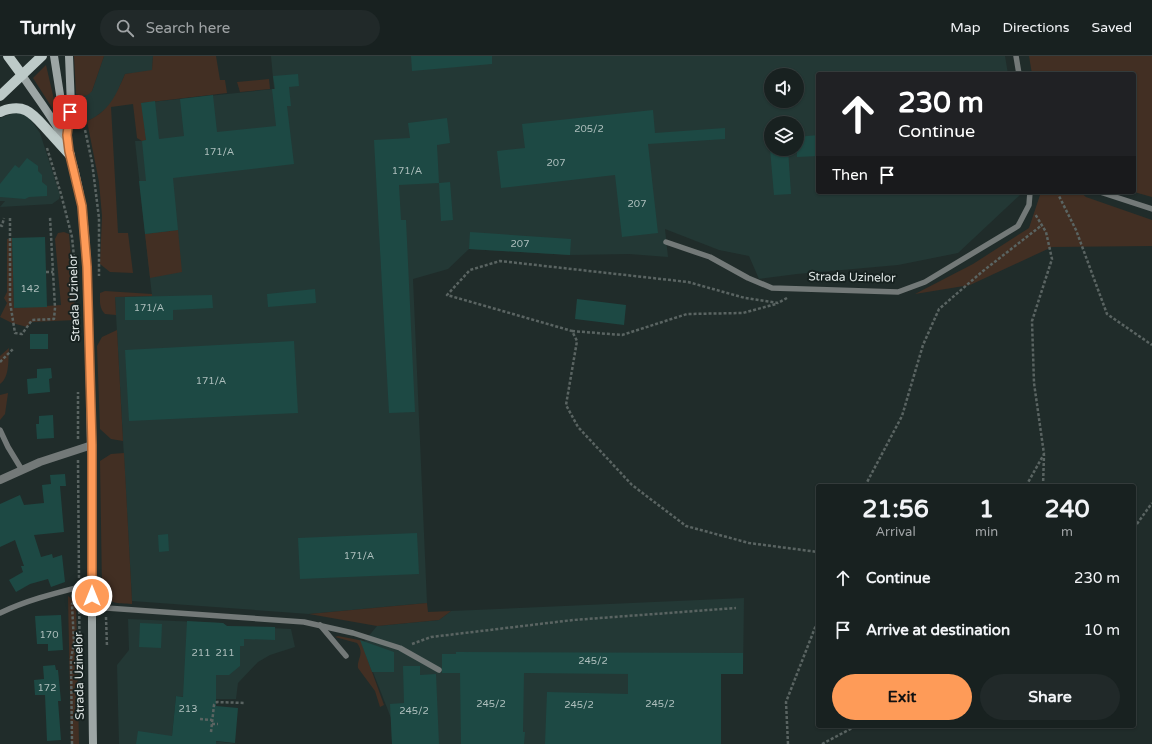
<!DOCTYPE html>
<html lang="en">
<head>
<meta charset="utf-8">
<style>
  :root { --surface:#182120; --page:#212929; --text:#f1f3f6; --muted:#9fa3a5; --line:#363e3e; --accent:#fe9b58 }
  body { margin:0; font-family:"Varela Round",sans-serif; background:var(--page); color:var(--text); height:100vh; display:flex; flex-direction:column; font-size:15px; white-space:nowrap }
  * { box-sizing:border-box; margin:0 }
  p { font-size:13px; color:var(--muted) }
  .icon { flex:none; width:22px; height:22px; fill:none; stroke:currentColor; stroke-width:2; stroke-linecap:round; stroke-linejoin:round }
  .map { position:relative; flex:1; overflow:hidden }
  .sheet { position:absolute; left:816px; top:428px; width:320px; height:244px; display:flex; flex-direction:column; background:var(--surface); border-radius:4px; box-shadow:0 1px 3px #0004,0 0 0 1px var(--line) }
  .sheet>* { flex:none }
  .hud { position:absolute; left:816px; top:16px; width:320px; height:122px; border-radius:4px; box-shadow:0 1px 3px #0004,0 0 0 1px var(--line); background:#202124; color:#fff; overflow:hidden }
  .buttons { position:absolute; left:764px; top:12px; display:grid; gap:8px }
  .buttons a { display:grid; place-items:center; width:40px; height:40px; border-radius:50%; background:var(--surface); box-shadow:0 1px 3px #0004,0 0 0 1px var(--line); font-size:20px }
  .pin { position:absolute; display:grid; place-items:center; width:34px; height:34px; color:#fff; margin:-17px; border-radius:8px; box-shadow:0 2px 6px #0006 }
  .me { position:absolute; width:44px; margin:-22px; rotate:0deg; stroke-linejoin:round; filter:drop-shadow(0 0 3px #0008) }
  .turn { display:flex; align-items:center; gap:14px; height:84px; padding:0 16px; font-size:18px }
  .turn .icon { width:52px; height:52px; stroke-width:2.5 }
  .turn b { display:block; font-size:28px; line-height:34px }
  .then { display:flex; align-items:center; height:38px; padding:0 16px; background:#0003; gap:8px; font-size:15px }
  .eta { display:flex; justify-content:space-evenly; align-items:center; height:68px; text-align:center }
  .eta b { font-size:24px; font-weight:800; line-height:28px }
  .cta { display:flex; gap:8px; margin-top:auto; padding:8px 16px }
  .cta a { flex:1; height:46px; border-radius:24px; background:var(--accent); color:#111; font-size:16px; font-weight:800; line-height:46px; text-align:center }
  .cta a+a { background:var(--page); color:var(--text) }
  ul { padding:0; list-style:none }
  li { display:flex; align-items:center; gap:12px; height:52px; padding:0 16px }
  li div { flex:1 }
  li b { display:block; font-size:15px }
  li em { font-style:normal }
  header { display:flex; align-items:center; gap:24px; box-sizing:border-box; height:56px; padding:0 20px; background:var(--surface); border-bottom:1px solid var(--line) }
  header strong { font-size:19px }
  nav { display:flex; gap:22px; margin-inline-start:auto; font-size:14px }
  .search { width:280px; height:36px; background:var(--page); display:flex; align-items:center; gap:10px; box-sizing:border-box; padding:0 14px; border-radius:22px; color:var(--muted); font-size:15px }
  .map>svg:first-child { display:block }
  .built { fill:#233835; fill-rule:evenodd }
  .green { fill:#422f23 }
  .building { fill:#1d4944 }
  .lines { fill:none; stroke-linecap:round; stroke-linejoin:round }
  .path { stroke:#5a6462; stroke-width:2.5; stroke-dasharray:3 2; stroke-linecap:butt }
  .lane { stroke:#737978; stroke-width:5.5 }
  .street { stroke:#737978; stroke-width:8 }
  .secondary { stroke:#9da6a5; stroke-width:8 }
  .primary { stroke:#bdcac8; stroke-width:10 }
  .route-casing { stroke:#a56539; stroke-width:10 }
  .route { stroke:#fe9b58; stroke-width:7 }
  .labels { text-anchor:middle; dominant-baseline:central; stroke-width:4; stroke-linejoin:round; paint-order:stroke }
  .number-label { font-size:10px; fill:#aebfbd }
  .street-label { font-size:12px; fill:#dfe6e5; stroke:#172220 }
</style>
</head>
<body>
<header>
<strong>Turnly</strong>
<div class="search"><svg class="icon" aria-label="search" viewBox="0 0 24 24"><circle cx="10" cy="10" r="6"/><path d="M15 15l6 6"/></svg>Search here</div>
<nav><a>Map</a><a>Directions</a><a>Saved</a></nav>
</header>
<div class="map">
<svg width="1152" height="688" viewBox="0 0 1152 688">
  <rect width="100%" height="100%" fill="#202c2a"/>
  <g class="built">
    <path d="M 104,0 L 153,0 L 152,15 L 125,18 L 114,44 L 108,51 L 94,62 L 85,66 L 76,38 L 83,41 L 92,35 Z"/>
    <path d="M 271,0 L 1005,0 L 1008,18 L 818,18 L 818,136 L 1021,136 L 1021,138 L 958,197 L 898,209 L 797,218 L 759,223 L 749,200 L 719,194 L 665,173 L 668,201 L 629,198 L 570,199 L 469,193 L 448,213 L 413,223 L 427,547 L 309,558 L 132,545 L 115,241 L 152,240 L 135,85 L 142,85 L 145,79 L 141,47 L 274,33 ZM 771,19 L 797,19 L 797,45 L 771,45 ZM 771,67 L 797,67 L 797,93 L 771,93 Z"/>
    <path d="M 17,56 L 28,60 L 40,77 L 60,139 L 59,143 L 52,148 L 0,151 L 5,145 L 0,145 L 0,62 Z"/>
    <path d="M 744,542 L 743,618 L 721,618 L 721,688 L 392,688 L 391,662 L 362,588 L 377,570 L 439,564 L 451,555 Z"/>
    <path d="M 128,563 L 223,567 L 227,570 L 291,573 L 295,591 L 270,599 L 258,606 L 238,627 L 236,643 L 202,643 L 176,640 L 172,680 L 238,688 L 119,688 L 117,609 L 129,594 Z"/>
  </g>
  <g class="green">
    <path d="M 74,0 L 104,0 L 92,35 C 87,41 83,41 76,38 Z"/>
    <path d="M 153,0 L 216,0 L 220,24 L 225,24 L 227,37 L 142,47 L 146,84 L 142,85 L 137,82 L 133,48 L 111,51 L 118,177 L 128,177 L 133,217 L 110,216 L 100,208 L 102,160 L 99,126 L 87,65 C 109,56 116,39 125,18 L 152,14 Z"/>
    <path d="M 1029,0 L 1152,0 L 1152,141 L 1134,136 L 1134,18 L 1032,18 Z"/>
    <path d="M 46,9 L 58,61 L 33,22 Z"/>
    <path d="M 269,23 L 270,33 L 240,36 L 237,26 Z"/>
    <path d="M 1041,136 L 1080,136 L 1086,141 L 1152,164 L 1152,190 L 1052,191 L 970,229 L 915,238 L 973,208 L 1029,172 Z"/>
    <path d="M 178,174 L 182,216 L 150,222 L 145,178 Z"/>
    <path d="M 64,176 L 69,178 L 76,264 L 32,266 L 27,271 L 12,267 L 0,261 L 7,247 L 4,242 L 7,236 L 7,183 L 12,182 L 14,252 L 61,249 L 55,183 L 58,177 Z"/>
    <path d="M 105,235 L 152,238 L 152,240 L 115,241 L 116,259 L 105,258 C 99,252 100,246 100,237 Z"/>
    <path d="M 117,274 L 123,385 L 111,383 L 100,373 L 97,290 L 102,281 Z"/>
    <path d="M 9,292 C 8,303 10,321 0,328 L 0,300 Z"/>
    <path d="M 8,337 L 5,358 L 0,364 L 0,339 Z"/>
    <path d="M 124,397 L 132,545 L 132,548 C 116,547 110,549 102,533 L 100,405 L 111,398 Z"/>
    <path d="M 68,540 L 76,546 L 79,688 L 71,688 Z"/>
    <path d="M 427,547 L 428,556 L 451,555 L 439,564 L 377,570 L 309,558 Z"/>
    <path d="M 338,580 L 364,585 L 362,588 L 384,649 L 380,651 L 375,635 L 358,612 C 357,602 365,598 357,587 L 335,581 Z"/>
  </g>
  <g class="building">
    <path d="M 411,0 L 492,0 L 492,8 L 412,15 Z"/>
    <path d="M 298,18 L 299,30 L 289,31 L 291,50 L 287,50 L 294,108 L 173,122 L 178,174 L 145,178 L 139,125 L 146,125 L 142,85 L 146,84 L 141,47 L 155,45 L 159,83 L 184,80 L 180,43 L 213,39 L 217,76 L 276,70 L 272,33 L 275,33 L 273,20 Z"/>
    <path d="M 653,54 L 655,77 L 725,72 L 725,83 L 648,88 L 658,177 L 622,181 L 615,119 L 501,132 L 497,95 L 525,92 L 522,68 Z"/>
    <path d="M 447,62 L 450,87 L 437,89 L 439,127 L 399,129 L 401,164 L 406,164 L 415,356 L 389,357 L 374,84 L 410,82 L 408,67 Z"/>
    <path d="M 818,79 L 818,100 L 797,101 L 797,81 Z"/>
    <path d="M 770,93 L 788,93 L 791,138 L 774,139 Z"/>
    <path d="M 27,102 L 38,110 L 38,115 L 42,119 L 42,126 L 47,130 L 47,140 L 29,141 L 25,143 L 0,141 L 0,128 L 15,109 L 19,112 Z"/>
    <path d="M 450,126 L 453,164 L 441,165 L 439,127 Z"/>
    <path d="M 470,176 L 571,183 L 570,199 L 469,193 Z"/>
    <path d="M 45,181 L 47,251 L 14,252 L 12,182 Z"/>
    <path d="M 315,233 L 316,247 L 268,251 L 267,238 Z"/>
    <path d="M 212,239 L 213,252 L 173,254 L 173,264 L 125,264 L 125,241 Z"/>
    <path d="M 577,243 L 626,249 L 624,269 L 575,263 Z"/>
    <rect x="30" y="278" width="18" height="15"/>
    <path d="M 294,285 L 298,357 L 129,365 L 125,294 Z"/>
    <path d="M 51,312 L 52,322 L 49,323 L 50,336 L 28,338 L 27,323 L 37,322 L 37,313 Z"/>
    <path d="M 53,359 L 54,382 L 37,383 L 36,368 L 39,368 L 39,360 Z"/>
    <path d="M 65,418 L 66,430 L 60,430 L 64,476 L 34,479 L 41,501 L 52,498 L 53,502 L 62,499 L 65,526 L 51,531 L 48,523 L 30,528 L 16,536 L 9,524 L 23,516 L 21,510 L 24,510 L 15,484 L 0,491 L 0,448 L 20,439 L 24,449 L 44,447 L 42,429 L 51,428 L 50,419 Z"/>
    <path d="M 417,477 L 419,518 L 300,523 L 298,482 Z"/>
    <path d="M 168,478 L 169,495 L 159,496 L 158,479 Z"/>
    <path d="M 61,559 L 63,594 L 48,595 L 48,588 L 37,588 L 35,560 Z"/>
    <path d="M 187,565 L 223,567 L 227,570 L 275,571 L 275,584 L 244,583 L 244,590 L 240,590 L 240,610 L 229,619 L 216,619 L 216,650 L 238,652 L 235,687 L 216,685 L 216,688 L 136,688 L 138,675 L 172,680 L 176,640 L 183,641 Z"/>
    <path d="M 140,567 L 162,568 L 161,592 L 139,591 Z"/>
    <path d="M 360,584 L 394,596 L 394,616 L 372,616 Z"/>
    <path d="M 456,596 L 743,597 L 743,618 L 721,618 L 721,688 L 545,688 L 547,636 L 628,638 L 628,618 L 524,617 L 523,676 L 525,676 L 524,688 L 461,688 L 460,617 L 442,617 L 442,598 L 456,598 Z"/>
    <path d="M 55,609 L 56,614 L 58,614 L 61,645 L 58,645 L 61,684 L 47,685 L 45,639 L 35,639 L 34,624 L 44,623 L 43,610 Z"/>
    <path d="M 403,610 L 420,610 L 420,619 L 436,618 L 439,688 L 392,688 L 390,648 L 404,647 Z"/>
  </g>
  <g class="lines">
    <g class="path">
      <path d="M 85,74 L 92,106 L 99,162 L 99,220"/>
      <path d="M 47,92 L 61,138 L 72,181 L 76,221"/>
      <path d="M 1057,136 L 1076,174 L 1107,258 L 1152,289"/>
      <path d="M 10,162 L 10,246 L 15,277 L 22,278 L 32,264 L 54,263 L 55,252 L 50,161"/>
      <path d="M 0,169 L 2,170 L 4,162"/>
      <path d="M 46,216 L 53,216"/>
      <path d="M 787,242 L 778,247 L 745,242 L 688,226 L 500,205 L 470,214 L 447,239 L 572,275 L 577,285 L 566,349 L 578,371 L 632,429 L 686,470 L 749,487 L 818,496"/>
      <path d="M 572,275 L 622,279 L 687,258 L 743,257 L 776,248"/>
      <path d="M 0,306 L 14,292"/>
      <path d="M 78,383 L 78,336"/>
      <path d="M 78,404 L 79,523"/>
      <path d="M 865,430 L 902,360 L 923,289 L 939,253 L 983,215 L 1042,169"/>
      <path d="M 1026,430 L 1044,398 L 1034,327 L 1032,265 L 1052,203 L 1046,176 L 1035,158"/>
      <path d="M 1043,430 L 1044,399"/>
      <path d="M 1134,472 L 1152,447"/>
      <path d="M 79,540 L 80,627"/>
      <path d="M 106,561 L 107,591"/>
      <path d="M 412,588 L 431,581 L 573,564 L 736,552"/>
      <path d="M 200,663 L 212,664"/>
      <path d="M 212,668 L 218,668"/>
      <path d="M 211,676 L 214,649 L 217,646 L 245,647"/>
      <path d="M 72,688 L 71,603 L 74,587 L 72,548 L 79,543"/>
      <path d="M 788,688 L 786,646 L 818,564"/>
      <path d="M 822,688 L 856,670"/>
    </g>
    <g class="lane">
      <path d="M 1016,0 L 1019,18"/>
      <path d="M 1100,136 L 1152,153"/>
      <path d="M 666,186 L 710,201 L 748,222 L 772,232 L 898,236 L 925,226 L 1018,170 L 1029,149 L 1030,136"/>
      <path d="M 0,374 L 8,391 L 22,414"/>
      <path d="M 92,551 L 304,566 L 353,577 L 400,592 L 439,614"/>
      <path d="M 0,557 C 29,543 60,536 91,528"/>
      <path d="M 320,569 L 346,600"/>
    </g>
    <path class="street" d="M 0,424 L 40,406 L 92,389"/>
    <g class="secondary">
      <path d="M 54,0 L 68,90"/>
      <path d="M 22,19 C 37,42 62,73 70,98 C 90,161 87,228 89,293 C 93,424 91,556 93,688"/>
      <path d="M 68,70 L 71,50 L 69,0"/>
    </g>
    <g class="primary">
      <path d="M 8,0 L 22,19"/>
      <path d="M 0,40 L 42,0"/>
      <path d="M 0,56 C 27,45 34,60 51,78 C 57,85 64,92 70,99"/>
    </g>
  </g>
  <g class="lines">
    <g class="route-casing">
      <path id="route" d="M 70,56 L 67,79 L 69,95 L 82,150 L 87,211 L 92,389 L 92,540"/>
    </g>
    <use href="#route" class="route"/>
  </g>
  <g class="labels">
    <g class="number-label">
      <text x="589" y="73">205/2</text>
      <text x="219" y="96">171/A</text>
      <text x="556" y="107">207</text>
      <text x="407" y="115">171/A</text>
      <text x="637" y="148">207</text>
      <text x="520" y="188">207</text>
      <text x="30" y="233">142</text>
      <text x="149" y="252">171/A</text>
      <text x="211" y="325">171/A</text>
      <text x="359" y="500">171/A</text>
      <text x="49" y="579">170</text>
      <text x="201" y="597">211</text>
      <text x="225" y="597">211</text>
      <text x="593" y="605">245/2</text>
      <text x="47" y="632">172</text>
      <text x="491" y="648">245/2</text>
      <text x="660" y="648">245/2</text>
      <text x="579" y="649">245/2</text>
      <text x="188" y="653">213</text>
      <text x="414" y="655">245/2</text>
    </g>
    <g class="street-label">
      <text transform="translate(852 221) rotate(1)">Strada Uzinelor</text>
      <text transform="translate(74 242) rotate(-92)">Strada Uzinelor</text>
      <text transform="translate(79 620) rotate(-91)">Strada Uzinelor</text>
    </g>
  </g>
</svg>
<div class="buttons">
<a><svg class="icon" aria-label="sound" viewBox="0 0 24 24"><path d="M4 9h4l5-4v14l-5-4H4zM17 9q2 3 0 6"/></svg></a>
<a><svg class="icon" aria-label="layers" viewBox="0 0 24 24"><path d="M12 4l9 5-9 5-9-5zM3 14l9 5 9-5"/></svg></a>
</div>
<div class="pin" style="left:70px;top:56px;background:#d93025"><svg class="icon" aria-label="arrive" viewBox="0 0 24 24"><path d="M6 21V4h12l-3 4 3 4H6"/></svg></div>
<svg class="me" style="left:92px;top:540px" viewBox="-20 -20 40 40"><circle r="17" fill="#fe9b58" stroke="#fff" stroke-width="3"/><path d="M0-11L8 9 0 5-8 9z" fill="#fff"/></svg>
<div class="hud">
<div class="turn"><svg class="icon" aria-label="ahead" viewBox="0 0 24 24"><path d="M12 20V5M6 11l6-6 6 6"/></svg><div><b>230 m</b>Continue</div></div>
<div class="then">Then<svg class="icon" aria-label="arrive" viewBox="0 0 24 24"><path d="M6 21V4h12l-3 4 3 4H6"/></svg></div>
</div>
<section class="sheet">
<div class="eta">
<div><b>21:56</b><p>Arrival</p></div>
<div><b>1</b><p>min</p></div>
<div><b>240</b><p>m</p></div>
</div>
<ul>
<li><svg class="icon" aria-label="ahead" viewBox="0 0 24 24"><path d="M12 20V5M6 11l6-6 6 6"/></svg><div><b>Continue</b></div><em>230 m</em></li>
<li><svg class="icon" aria-label="arrive" viewBox="0 0 24 24"><path d="M6 21V4h12l-3 4 3 4H6"/></svg><div><b>Arrive at destination</b></div><em>10 m</em></li>
</ul>
<div class="cta"><a>Exit</a><a>Share</a></div>
</section>
</div>
</body>
</html>
